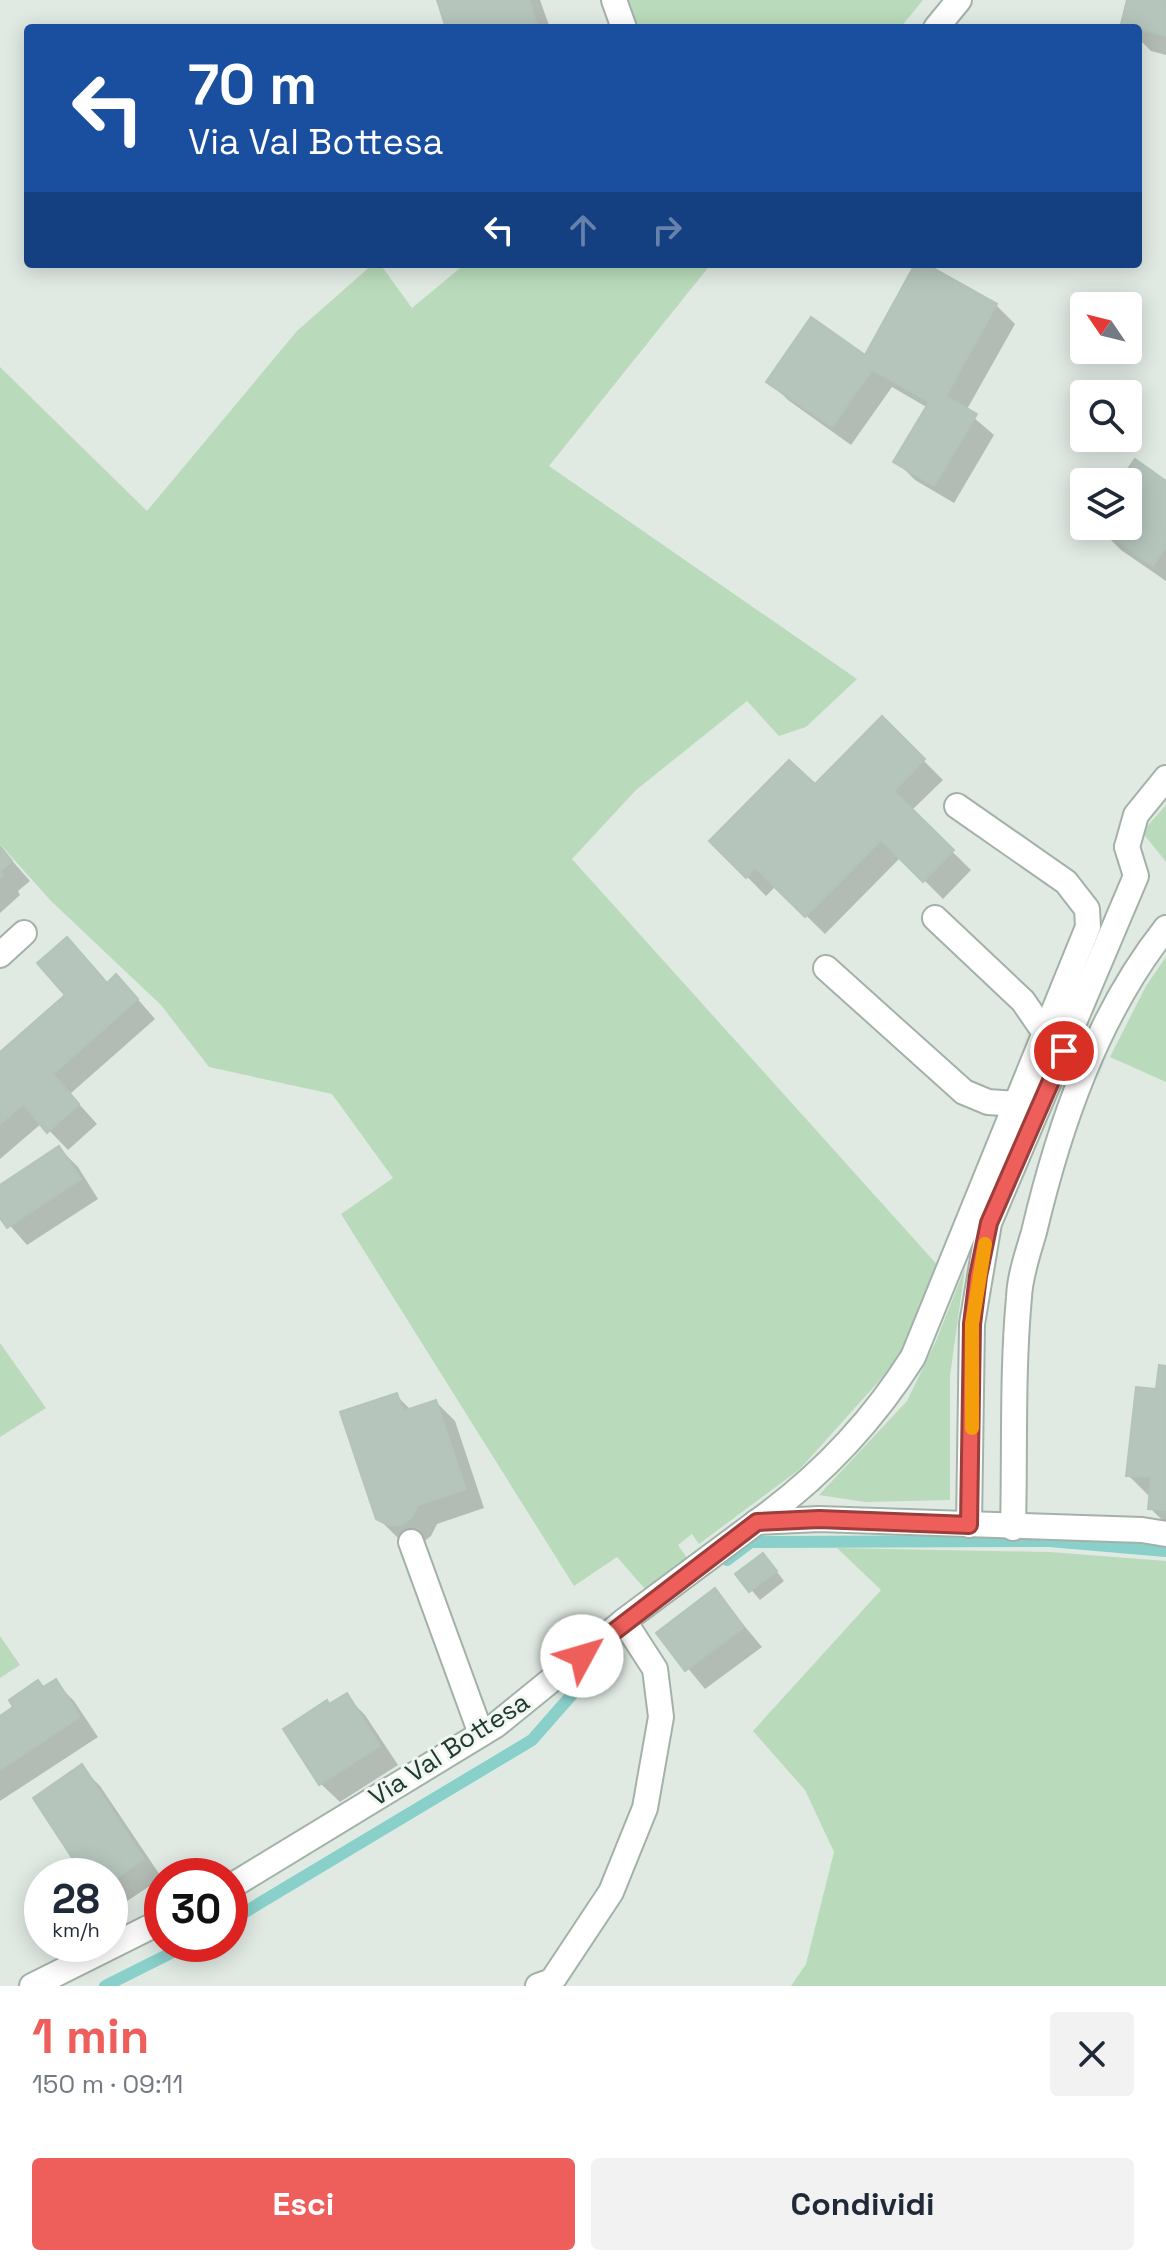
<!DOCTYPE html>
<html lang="it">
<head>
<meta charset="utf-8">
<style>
  :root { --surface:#fff; --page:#f2f2f3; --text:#1f2937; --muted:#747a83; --accent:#ee5e5a }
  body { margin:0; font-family:"Space Grotesk",sans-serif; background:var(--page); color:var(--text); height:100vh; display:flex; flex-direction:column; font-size:30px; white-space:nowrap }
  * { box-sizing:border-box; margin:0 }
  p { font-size:26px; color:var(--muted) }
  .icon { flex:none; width:44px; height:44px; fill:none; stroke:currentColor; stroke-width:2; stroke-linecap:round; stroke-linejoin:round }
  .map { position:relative; height:1986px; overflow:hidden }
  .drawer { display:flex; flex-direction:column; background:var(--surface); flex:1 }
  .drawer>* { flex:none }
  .hud { position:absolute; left:24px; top:24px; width:1118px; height:244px; border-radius:8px; box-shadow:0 4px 20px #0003; background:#1a4fa0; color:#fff; overflow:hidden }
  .needle { width:52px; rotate:305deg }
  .tools { position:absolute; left:1070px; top:292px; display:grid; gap:16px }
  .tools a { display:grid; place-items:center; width:72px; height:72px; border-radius:8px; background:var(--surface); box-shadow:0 4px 20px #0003; font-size:40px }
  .speed { position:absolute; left:24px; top:1858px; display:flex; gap:16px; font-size:40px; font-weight:700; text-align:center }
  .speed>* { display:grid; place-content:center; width:104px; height:104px; border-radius:50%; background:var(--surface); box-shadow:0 4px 20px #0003; line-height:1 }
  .speed small { font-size:20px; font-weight:400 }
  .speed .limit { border:12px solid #d22; background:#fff; color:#111 }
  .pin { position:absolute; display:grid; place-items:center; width:68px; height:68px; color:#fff; margin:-34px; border:4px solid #fff; border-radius:50%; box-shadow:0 2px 8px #0007 }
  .me { position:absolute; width:88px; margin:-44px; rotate:51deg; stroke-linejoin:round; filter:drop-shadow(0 0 6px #0008) }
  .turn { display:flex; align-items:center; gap:28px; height:168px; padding:0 32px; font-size:36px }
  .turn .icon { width:104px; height:104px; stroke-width:2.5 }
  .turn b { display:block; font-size:56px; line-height:68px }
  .lanes { display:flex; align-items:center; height:76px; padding:0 32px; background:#0003; justify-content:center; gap:40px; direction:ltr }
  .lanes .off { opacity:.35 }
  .round { display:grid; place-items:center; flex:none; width:84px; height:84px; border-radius:8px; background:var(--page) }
  .summary { display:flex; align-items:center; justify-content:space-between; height:136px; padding:0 32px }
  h1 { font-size:48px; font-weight:600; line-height:60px; color:var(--accent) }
  .action { display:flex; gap:16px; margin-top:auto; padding:16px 32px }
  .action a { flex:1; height:92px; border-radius:8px; background:var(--accent); color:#fff; font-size:32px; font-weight:600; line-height:92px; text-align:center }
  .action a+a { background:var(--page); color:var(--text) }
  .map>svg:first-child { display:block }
  .green { fill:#b9dbbb }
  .shadow { fill:#0003 }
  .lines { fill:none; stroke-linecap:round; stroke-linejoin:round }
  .stream { stroke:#89cfca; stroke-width:12 }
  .building { fill:#b5c5bc; stroke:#b3c4b9; stroke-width:2 }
  .service-casing { stroke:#a3b2a9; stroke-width:28 }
  .minor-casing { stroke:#a3b2a9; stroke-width:28 }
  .service { stroke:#fff; stroke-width:24 }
  .minor { stroke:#fff; stroke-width:24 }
  .route-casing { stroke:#9b3d3a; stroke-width:20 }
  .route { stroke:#ee5e5a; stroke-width:14 }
  .slow { stroke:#f59e0b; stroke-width:14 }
  .labels { text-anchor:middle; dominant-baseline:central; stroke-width:6; stroke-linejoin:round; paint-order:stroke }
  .street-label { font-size:26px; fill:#213a2e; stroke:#f0f7f2 }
</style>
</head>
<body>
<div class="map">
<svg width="1166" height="1986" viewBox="0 0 1166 1986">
  <rect width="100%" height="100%" fill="#e0eae3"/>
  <g class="green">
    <path d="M 627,0 L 923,0 L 900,28 L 638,28 Z"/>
    <path d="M 373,264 L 380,264 L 412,308 L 465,264 L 711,264 L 549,466 L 857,679 L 806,727 L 779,736 L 747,701 L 636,790 L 572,859 L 941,1269 L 897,1361 L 800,1469 L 699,1544 L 692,1534 L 678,1545 L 687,1558 L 645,1589 L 617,1557 L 574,1586 L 341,1214 L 393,1178 L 332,1094 L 209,1067 L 161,1005 L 51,901 L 0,844 L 0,367 L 147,511 L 297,331 Z"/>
    <path d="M 1166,805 L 1166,862 L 1142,832 Z"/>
    <path d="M 1166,957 L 1166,1082 L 1110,1057 L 1146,986 Z"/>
    <path d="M 965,1268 L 950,1376 L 950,1500 L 865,1502 L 819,1495 L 907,1401 L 936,1341 Z"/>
    <path d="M 0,1343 L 46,1408 L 0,1437 Z"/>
    <path d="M 837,1548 L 1050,1552 L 1166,1561 L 1166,1986 L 791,1986 L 806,1964 L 834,1852 L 805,1790 L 753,1731 L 881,1590 Z"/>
    <path d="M 0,1636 L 20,1665 L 0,1678 Z"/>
  </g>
  <g class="shadow">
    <path d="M 439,0 L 540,0 L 550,28 L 448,28 Z"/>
    <path d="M 1129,0 L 1166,0 L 1166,55 L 1151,51 L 1138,38 L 1138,28 L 1128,28 L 1123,23 Z"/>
    <path d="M 918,264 L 996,305 L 1015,324 L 966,411 L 994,435 L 954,503 L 915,480 L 896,461 L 928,408 L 892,387 L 851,445 L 788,400 L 769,381 L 866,358 Z"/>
    <path d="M 1135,462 L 1166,484 L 1166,581 L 1121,550 L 1097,526 L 1128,526 L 1128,482 L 1121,482 Z"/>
    <path d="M 882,719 L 943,780 L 911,811 L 971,870 L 943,899 L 901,857 L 825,934 L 776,886 L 766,896 L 712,841 L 815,787 Z"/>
    <path d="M 0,847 L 30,881 L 18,891 L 20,895 L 0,913 Z"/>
    <path d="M 108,985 L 135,996 L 155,1019 L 70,1094 L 97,1124 L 68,1150 L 42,1123 L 0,1159 L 0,1054 L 68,995 Z"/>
    <path d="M 59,1148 L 78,1167 L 98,1199 L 27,1245 L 0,1214 L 0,1187 Z"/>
    <path d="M 1166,1368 L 1166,1524 L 1150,1508 L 1151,1498 L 1128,1475 Z"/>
    <path d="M 396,1395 L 411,1410 L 436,1402 L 455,1421 L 484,1508 L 437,1524 L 431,1536 L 422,1543 L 408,1543 L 398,1538 L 378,1518 Z"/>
    <path d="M 771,1564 L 784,1581 L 760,1600 L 738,1574 Z"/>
    <path d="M 715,1591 L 762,1647 L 705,1689 L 659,1633 Z"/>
    <path d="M 55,1682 L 74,1701 L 98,1737 L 0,1801 L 0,1718 Z"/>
    <path d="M 346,1696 L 365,1715 L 398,1765 L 340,1802 L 321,1784 L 330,1706 Z"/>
    <path d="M 81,1767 L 100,1786 L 162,1878 L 115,1909 L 110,1904 L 110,1876 L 87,1876 Z"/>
  </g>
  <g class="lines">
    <g class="stream">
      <path d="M 727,1560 L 751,1542 L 1049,1541 L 1166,1551"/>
      <path d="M 230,1921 L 532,1740 L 619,1641"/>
      <path d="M 105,1986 L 189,1944"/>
    </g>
  </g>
  <g class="building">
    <path d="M 437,0 L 529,0 L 538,28 L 446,28 Z"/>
    <path d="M 1127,0 L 1166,0 L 1166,36 L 1121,24 Z"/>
    <path d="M 915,264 L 926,264 L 997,304 L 946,396 L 977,414 L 934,486 L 893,462 L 929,402 L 872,370 L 832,427 L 766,382 L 811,317 L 865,355 Z"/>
    <path d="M 1135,459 L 1166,481 L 1166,547 L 1153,566 L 1096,526 L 1128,526 L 1128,482 L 1119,482 Z"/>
    <path d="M 882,716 L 925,759 L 894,791 L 954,850 L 923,882 L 881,840 L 805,917 L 755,868 L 746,878 L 709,841 L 789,760 L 815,784 Z"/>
    <path d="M 0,846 L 12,861 L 0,872 L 3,875 L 0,878 Z"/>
    <path d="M 67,937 L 107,983 L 116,974 L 138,999 L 53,1074 L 79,1104 L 47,1133 L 23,1104 L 0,1124 L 0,1052 L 65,995 L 37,963 Z"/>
    <path d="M 59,1146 L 81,1179 L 7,1228 L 0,1218 L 0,1185 Z"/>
    <path d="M 1159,1365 L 1166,1366 L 1166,1510 L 1148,1509 L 1151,1477 L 1126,1476 L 1136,1387 L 1156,1389 Z"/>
    <path d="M 397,1393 L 403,1411 L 436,1400 L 466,1489 L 418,1505 L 412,1517 L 402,1525 L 388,1525 L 376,1519 L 340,1412 Z"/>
    <path d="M 763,1553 L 777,1571 L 749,1592 L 735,1574 Z"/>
    <path d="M 715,1588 L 744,1627 L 685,1671 L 656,1633 Z"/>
    <path d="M 56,1679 L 80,1717 L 0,1770 L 0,1716 L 13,1707 L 9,1700 L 38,1680 L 43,1687 Z"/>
    <path d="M 347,1693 L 380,1746 L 319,1785 L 283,1729 L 327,1700 L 329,1704 Z"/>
    <path d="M 82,1764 L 144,1859 L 110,1882 L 110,1876 L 84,1876 L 33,1798 Z"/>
  </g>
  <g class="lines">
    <g class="service-casing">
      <g id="service">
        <path d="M 614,0 L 624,28"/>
        <path d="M 936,28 L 959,0"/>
        <path d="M 1127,847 L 1136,815 L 1166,778"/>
        <path d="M 935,918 L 1023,1001 L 1045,1033"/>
        <path d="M 0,955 L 24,933"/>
        <path d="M 826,968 L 964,1092 L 988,1102 L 1017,1104"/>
        <path d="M 757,1522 C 820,1477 872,1422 913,1357 L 1088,927 L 1087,909 L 1066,882 L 957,806"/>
        <path d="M 1013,1528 C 1015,1451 1012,1373 1019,1297 C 1020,1275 1028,1253 1034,1232 C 1059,1126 1097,1015 1166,928"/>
        <path d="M 411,1542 L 481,1734"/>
        <path d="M 538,1986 L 552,1981 L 611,1892 L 645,1808 L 661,1717 L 655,1669 L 624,1621"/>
      </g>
    </g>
    <g class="minor-casing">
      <g id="minor">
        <path d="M 969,1525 L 972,1324 L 989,1223 L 1136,876 L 1127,847"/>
        <path d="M 230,1887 L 496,1725 L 624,1621 L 757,1522 L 819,1519 L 1142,1530 L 1166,1534"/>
        <path d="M 32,1986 L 162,1921"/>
      </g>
    </g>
    <use href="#service" class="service"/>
    <use href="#minor" class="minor"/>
  </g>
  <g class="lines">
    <g class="route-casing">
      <path id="route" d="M 582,1656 L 757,1522 L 819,1519 L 969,1525 L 972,1324 L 978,1276 L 989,1223 L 1064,1051"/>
    </g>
    <use href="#route" class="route"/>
    <path class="slow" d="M 972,1428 L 972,1324 L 985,1244"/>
  </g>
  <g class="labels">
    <g class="street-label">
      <text transform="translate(449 1749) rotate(-33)">Via Val Bottesa</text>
    </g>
  </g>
</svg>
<div class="tools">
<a><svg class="needle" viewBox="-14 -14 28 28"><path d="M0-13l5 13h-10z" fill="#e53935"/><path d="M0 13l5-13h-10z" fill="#747a83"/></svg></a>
<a><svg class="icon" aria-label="search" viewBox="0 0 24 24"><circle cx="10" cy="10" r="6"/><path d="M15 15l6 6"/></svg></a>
<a><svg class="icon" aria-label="layers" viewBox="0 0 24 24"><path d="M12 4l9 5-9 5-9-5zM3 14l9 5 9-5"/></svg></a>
</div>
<div class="speed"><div>28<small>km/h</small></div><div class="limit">30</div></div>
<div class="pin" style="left:1064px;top:1051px;background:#d93025"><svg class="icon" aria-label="arrive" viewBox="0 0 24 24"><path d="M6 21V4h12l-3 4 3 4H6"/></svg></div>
<svg class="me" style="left:582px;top:1656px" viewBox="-20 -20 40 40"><circle r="19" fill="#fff"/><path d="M0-13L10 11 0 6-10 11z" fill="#ee5e5a"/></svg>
<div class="hud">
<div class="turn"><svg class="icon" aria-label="left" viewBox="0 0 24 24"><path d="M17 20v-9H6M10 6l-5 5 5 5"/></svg><div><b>70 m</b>Via Val Bottesa</div></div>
<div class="lanes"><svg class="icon" aria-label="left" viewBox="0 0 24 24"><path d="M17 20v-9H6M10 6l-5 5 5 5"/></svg><svg class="icon off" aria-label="ahead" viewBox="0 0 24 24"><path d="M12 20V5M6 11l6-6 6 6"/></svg><svg class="icon off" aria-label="right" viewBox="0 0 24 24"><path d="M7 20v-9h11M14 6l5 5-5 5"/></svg></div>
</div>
</div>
<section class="drawer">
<div class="summary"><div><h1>1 min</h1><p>150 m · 09:11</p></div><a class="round"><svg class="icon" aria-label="close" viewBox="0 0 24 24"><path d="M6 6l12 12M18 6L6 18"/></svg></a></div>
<div class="action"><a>Esci</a><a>Condividi</a></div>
</section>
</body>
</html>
